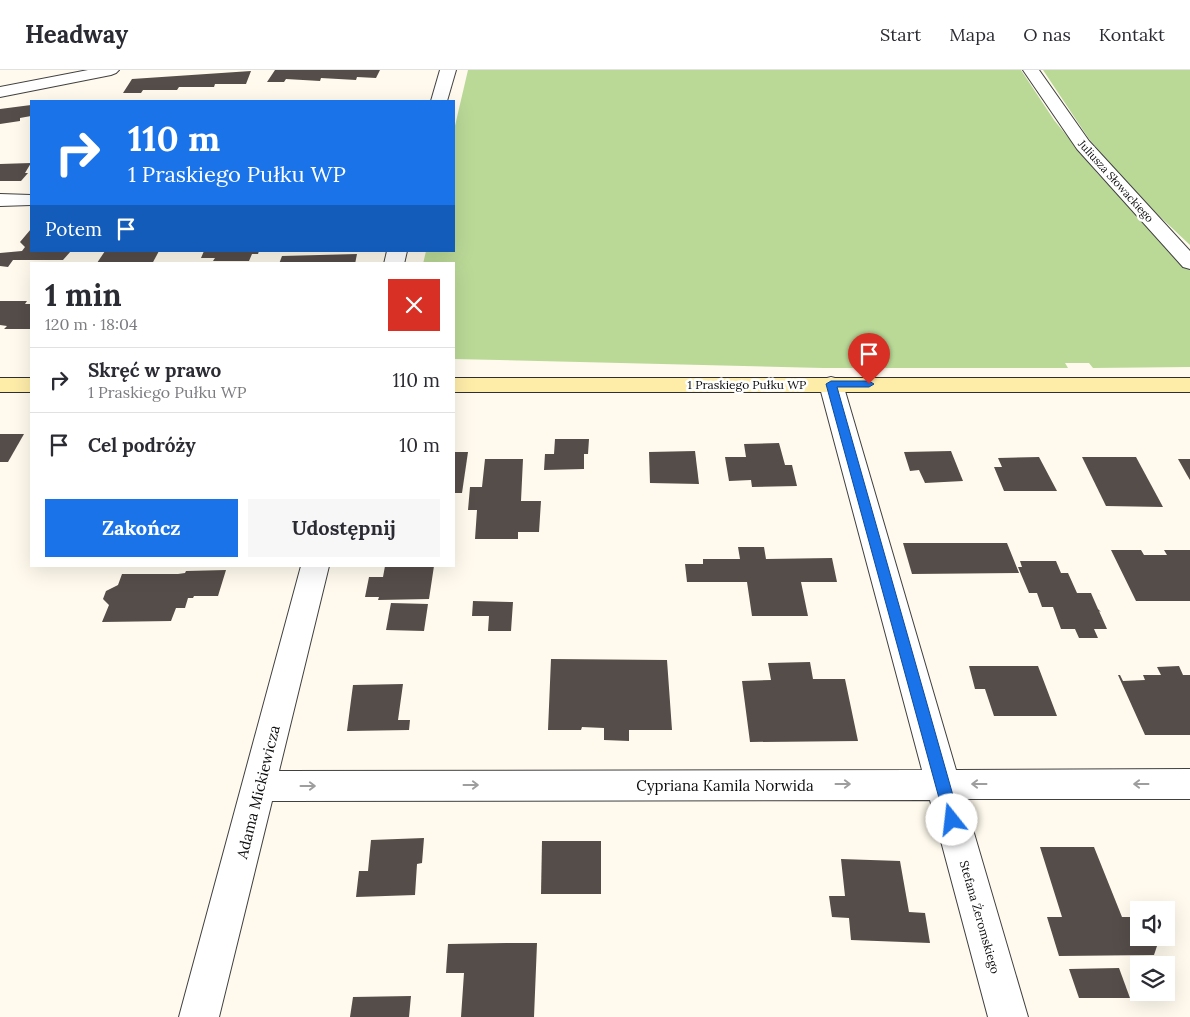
<!DOCTYPE html>
<html lang="pl">
<head>
<meta charset="utf-8">
<style>
  :root { --surface:#fff; --page:#f7f7f7; --text:#2b2b33; --muted:#7c7c81; --line:#e1e1e2; --accent:#1a73e8 }
  body { margin:0; font-family:Lora,serif; background:var(--page); color:var(--text); height:100vh; display:flex; flex-direction:column; font-size:19px; white-space:nowrap }
  * { box-sizing:border-box; margin:0 }
  p { font-size:16px; color:var(--muted) }
  .icon { flex:none; width:28px; height:28px; fill:none; stroke:currentColor; stroke-width:2; stroke-linecap:round; stroke-linejoin:round }
  .map { position:relative; flex:1; overflow:hidden }
  .drawer { position:absolute; left:30px; top:192px; width:425px; height:305px; display:flex; flex-direction:column; background:var(--surface); border-radius:0px; box-shadow:0 5px 20px #0002 }
  .drawer>* { flex:none }
  .banner { position:absolute; left:30px; top:30px; width:425px; height:152px; border-radius:0px; box-shadow:0 5px 20px #0002; background:#1a73e8; color:#fff; overflow:hidden }
  .buttons { position:absolute; left:1130px; top:831px; display:grid; gap:10px }
  .buttons a { display:grid; place-items:center; width:45px; height:45px; border-radius:0px; background:var(--surface); box-shadow:0 5px 20px #0002; font-size:25px }
  .pin { position:absolute; display:grid; place-items:center; width:42px; height:42px; color:#fff; margin:-51px -21px; border-radius:50% 50% 50% 0; rotate:-45deg; box-shadow:0 0 5px #0007 }
  .pin .icon { rotate:45deg }
  .me { position:absolute; width:55px; margin:-28px; rotate:344deg; stroke-linejoin:round; filter:drop-shadow(0 0 4px #0008) }
  .turn { display:flex; align-items:center; gap:18px; height:105px; padding:0 15px; font-size:22px }
  .turn .icon { width:65px; height:65px; stroke-width:2.5 }
  .turn b { display:block; font-size:35px; line-height:42px }
  .then { display:flex; align-items:center; height:48px; padding:0 15px; background:#0003; gap:10px; font-size:19px }
  .round { display:grid; place-items:center; flex:none; width:52px; height:52px; border-radius:0px; background:var(--page) }
  .overview { display:flex; align-items:center; justify-content:space-between; height:85px; padding:0 15px }
  h1 { font-size:30px; font-weight:700; line-height:38px }
  .cta { display:flex; gap:10px; margin-top:auto; padding:10px 15px }
  .cta a { flex:1; height:58px; border-radius:0px; background:var(--accent); color:#fff; font-size:20px; font-weight:700; line-height:58px; text-align:center }
  .cta a+a { background:var(--page); color:var(--text) }
  ul { padding:0; list-style:none }
  li { display:flex; align-items:center; gap:15px; height:65px; padding:0 15px; border-top:1px solid var(--line) }
  li div { flex:1 }
  li b { display:block; font-size:19px }
  li em { font-style:normal }
  header { display:flex; align-items:center; gap:30px; box-sizing:border-box; height:70px; padding:0 25px; background:var(--surface); border-bottom:1px solid var(--line) }
  header strong { font-size:24px }
  nav { display:flex; gap:28px; margin-inline-start:auto; font-size:18px }
  .map>svg:first-child { display:block }
  .forest { fill:#bad997 }
  .building { fill:#554d49 }
  .lines { fill:none; stroke-linecap:round; stroke-linejoin:round }
  .street-casing { stroke:#404040; stroke-width:2 }
  .secondary-casing { stroke:#2f2f2f; stroke-width:2 }
  .street { fill:#fff; fill-rule:evenodd }
  .secondary { fill:#feeda9; fill-rule:evenodd }
  .oneway { stroke:#9e9e9e }
  .route { fill:#1a73e8; stroke:#114b97 }
  .labels { text-anchor:middle; dominant-baseline:central; stroke-width:5; stroke-linejoin:round; paint-order:stroke }
  .far-street-label { font-size:11px; fill:#0d0d0d; stroke:#fff }
  .street-label { font-size:12px; fill:#0d0d0d; stroke:#fff }
  .near-street-label { font-size:15px; fill:#0d0d0d; stroke:#fff }
</style>
</head>
<body>
<header>
<strong>Headway</strong>
<nav><a>Start</a><a>Mapa</a><a>O nas</a><a>Kontakt</a></nav>
</header>
<div class="map">
<svg width="1190" height="947" viewBox="0 0 1190 947">
  <rect width="100%" height="100%" fill="#fffaed"/>
  <g class="forest">
    <path d="M 468,0 L 1021,0 L 1054,50 L 1097,103 L 1190,200 L 1190,297 L 1093,298 L 1089,293 L 1065,293 L 1068,298 L 823,298 L 454,289 L 454,194 L 423,194 L 426,181 L 454,181 L 454,60 Z"/>
    <path d="M 1043,0 L 1190,0 L 1190,175 L 1137,125 L 1089,69 Z"/>
  </g>
  <g class="building">
    <path d="M 275,0 L 380,0 L 376,8 L 357,7 L 356,10 L 321,8 L 320,11 L 286,9 L 284,12 L 267,12 Z"/>
    <path d="M 251,1 L 246,14 L 215,14 L 214,17 L 179,17 L 177,20 L 143,20 L 141,23 L 123,23 L 132,9 Z"/>
    <path d="M 31,35 L 31,46 L 20,48 L 20,51 L 0,54 L 0,39 Z"/>
    <path d="M 31,93 L 25,103 L 28,103 L 21,111 L 0,111 L 0,94 Z"/>
    <path d="M 31,159 L 31,181 L 71,181 L 63,190 L 13,190 L 8,197 L 0,196 L 0,183 L 22,181 L 25,177 L 20,172 Z"/>
    <path d="M 105,181 L 159,181 L 152,194 L 97,193 Z"/>
    <path d="M 204,181 L 259,181 L 258,184 L 252,184 L 249,191 L 213,191 L 215,188 L 201,188 Z"/>
    <path d="M 357,184 L 355,194 L 279,194 L 282,186 Z"/>
    <path d="M 0,231 L 27,231 L 25,234 L 31,234 L 31,259 L 4,259 L 7,256 L 0,255 Z"/>
    <path d="M 0,364 L 24,364 L 8,392 L 0,392 Z"/>
    <path d="M 555,369 L 589,369 L 588,384 L 584,384 L 584,399 L 544,400 L 545,384 L 554,384 Z"/>
    <path d="M 779,373 L 785,395 L 792,395 L 797,416 L 752,417 L 751,410 L 729,411 L 725,387 L 746,387 L 744,374 Z"/>
    <path d="M 695,381 L 699,414 L 650,413 L 649,382 Z"/>
    <path d="M 951,381 L 963,411 L 925,413 L 919,400 L 910,401 L 904,382 Z"/>
    <path d="M 454,382 L 468,382 L 462,423 L 454,423 Z"/>
    <path d="M 1039,387 L 1057,421 L 1004,421 L 994,397 L 1002,397 L 998,388 Z"/>
    <path d="M 1082,387 L 1136,387 L 1163,437 L 1106,436 Z"/>
    <path d="M 485,389 L 523,389 L 521,431 L 541,431 L 539,462 L 518,462 L 518,469 L 475,469 L 477,440 L 468,440 L 470,417 L 482,417 Z"/>
    <path d="M 1178,389 L 1190,389 L 1190,410 L 1187,405 Z"/>
    <path d="M 903,473 L 1007,473 L 1019,503 L 912,504 Z"/>
    <path d="M 738,477 L 764,477 L 766,489 L 832,488 L 837,512 L 801,512 L 808,546 L 752,546 L 747,512 L 687,512 L 685,494 L 703,494 L 703,489 L 740,489 Z"/>
    <path d="M 1111,480 L 1141,480 L 1144,485 L 1167,485 L 1164,480 L 1190,480 L 1190,531 L 1136,531 Z"/>
    <path d="M 1020,491 L 1056,491 L 1061,503 L 1068,503 L 1077,523 L 1091,523 L 1098,539 L 1101,542 L 1099,541 L 1107,559 L 1094,559 L 1098,568 L 1079,568 L 1075,559 L 1061,559 L 1053,537 L 1042,537 L 1037,523 L 1029,523 L 1018,497 L 1022,497 Z"/>
    <path d="M 385,496 L 434,496 L 429,529 L 378,530 L 379,527 L 365,527 L 369,507 L 383,507 Z"/>
    <path d="M 226,500 L 218,526 L 194,526 L 193,528 L 188,528 L 185,538 L 176,538 L 171,551 L 102,552 L 109,535 L 103,529 L 106,521 L 118,515 L 122,504 L 178,504 L 185,503 L 186,501 Z"/>
    <path d="M 473,531 L 513,532 L 511,561 L 488,561 L 489,546 L 472,546 Z"/>
    <path d="M 391,533 L 428,534 L 424,561 L 386,560 Z"/>
    <path d="M 551,589 L 667,590 L 672,660 L 629,660 L 629,671 L 604,670 L 604,658 L 582,657 L 581,660 L 548,660 Z"/>
    <path d="M 810,592 L 813,609 L 845,609 L 858,671 L 750,672 L 742,611 L 771,610 L 768,593 Z"/>
    <path d="M 969,596 L 1038,596 L 1057,646 L 994,646 L 985,619 L 975,619 Z"/>
    <path d="M 1179,596 L 1183,605 L 1190,605 L 1190,665 L 1145,665 L 1118,605 L 1120,605 L 1123,611 L 1145,610 L 1143,605 L 1161,605 L 1157,597 Z"/>
    <path d="M 403,614 L 398,650 L 410,650 L 409,660 L 347,661 L 353,615 Z"/>
    <path d="M 424,768 L 422,793 L 417,794 L 415,825 L 356,827 L 359,801 L 368,801 L 371,770 Z"/>
    <path d="M 542,771 L 601,771 L 601,824 L 541,824 Z"/>
    <path d="M 1040,777 L 1094,777 L 1122,847 L 1139,847 L 1139,868 L 1156,868 L 1158,873 L 1154,885 L 1059,886 L 1047,847 L 1062,847 Z"/>
    <path d="M 841,789 L 900,791 L 909,842 L 925,843 L 930,873 L 851,870 L 849,848 L 832,847 L 829,826 L 845,826 Z"/>
    <path d="M 506,873 L 537,873 L 534,947 L 461,947 L 464,903 L 446,903 L 448,874 Z"/>
    <path d="M 1119,898 L 1130,928 L 1079,928 L 1069,899 Z"/>
    <path d="M 411,926 L 409,947 L 350,947 L 353,927 Z"/>
  </g>
  <g class="lines">
    <g class="street-casing">
      <g id="street">
        <path d="M 88,0 L 119,0 L 116,3 L 111,5 L 0,27 L 0,17 Z"/>
        <path d="M 440,0 L 456,0 L 447,31 L 431,31 Z"/>
        <path d="M 1023,0 L 1039,0 L 1089,71 L 1190,181 L 1190,199 L 1183,197 L 1077,79 Z"/>
        <path d="M 0,124 L 31,125 L 31,135 L 0,136 Z"/>
        <path d="M 387,181 L 407,181 L 404,194 L 384,194 Z"/>
        <path d="M 831,307 L 839,309 L 843,314 L 956,700 L 1190,699 L 1190,729 L 964,729 L 1028,947 L 988,947 L 930,730 L 272,731 L 219,947 L 179,947 L 301,496 L 329,496 L 279,701 L 922,700 L 819,314 L 823,309 Z"/>
      </g>
    </g>
    <g class="secondary-casing">
      <g id="secondary">
        <rect x="0" y="308" width="31" height="14"/>
        <rect x="454" y="308" width="736" height="14"/>
      </g>
    </g>
    <use href="#street" class="street"/>
    <use href="#secondary" class="secondary"/>
  </g>
  <defs><path id="oneway-shaft" d="M-6 0H5M1.5-3L5.5 0L1.5 3" fill="none" stroke-width="1.6" stroke-linecap="round" stroke-linejoin="round" transform="scale(1.25)"/></defs>
  <g class="oneway">
    <use href="#oneway-shaft" transform="translate(843 714)"/>
    <use href="#oneway-shaft" transform="translate(979 714) rotate(-180)"/>
    <use href="#oneway-shaft" transform="translate(1141 714) rotate(-180)"/>
    <use href="#oneway-shaft" transform="translate(471 715)"/>
    <use href="#oneway-shaft" transform="translate(308 716)"/>
  </g>
  <path class="route" d="M 831,311 L 869,311 L 874,314 L 869,317 L 837,317 L 960,750 L 958,754 L 952,756 L 947,754 L 945,750 L 826,314 Z"/>
  <g class="labels">
    <g class="far-street-label">
      <text transform="translate(1116 111) rotate(48)">Juliusza Słowackiego</text>
    </g>
    <g class="street-label">
      <text x="747" y="314">1 Praskiego Pułku WP</text>
      <text transform="translate(980 847) rotate(74)">Stefana Żeromskiego</text>
    </g>
    <g class="near-street-label">
      <text x="725" y="715">Cypriana Kamila Norwida</text>
      <text transform="translate(258 722) rotate(-76)">Adama Mickiewicza</text>
    </g>
  </g>
</svg>
<div class="buttons">
<a><svg class="icon" aria-label="sound" viewBox="0 0 24 24"><path d="M4 9h4l5-4v14l-5-4H4zM17 9q2 3 0 6"/></svg></a>
<a><svg class="icon" aria-label="layers" viewBox="0 0 24 24"><path d="M12 4l9 5-9 5-9-5zM3 14l9 5 9-5"/></svg></a>
</div>
<div class="pin" style="left:869px;top:314px;background:#d93025"><svg class="icon" aria-label="arrive" viewBox="0 0 24 24"><path d="M6 21V4h12l-3 4 3 4H6"/></svg></div>
<svg class="me" style="left:952px;top:750px" viewBox="-20 -20 40 40"><circle r="19" fill="#fff"/><path d="M0-13L10 11 0 6-10 11z" fill="#1a73e8"/></svg>
<div class="banner">
<div class="turn"><svg class="icon" aria-label="right" viewBox="0 0 24 24"><path d="M7 20v-9h11M14 6l5 5-5 5"/></svg><div><b>110 m</b>1 Praskiego Pułku WP</div></div>
<div class="then">Potem<svg class="icon" aria-label="arrive" viewBox="0 0 24 24"><path d="M6 21V4h12l-3 4 3 4H6"/></svg></div>
</div>
<section class="drawer">
<div class="overview"><div><h1>1 min</h1><p>120 m · 18:04</p></div><a class="round" style="background:#d93025;color:#fff"><svg class="icon" aria-label="close" viewBox="0 0 24 24"><path d="M6 6l12 12M18 6L6 18"/></svg></a></div>
<ul>
<li><svg class="icon" aria-label="right" viewBox="0 0 24 24"><path d="M7 20v-9h11M14 6l5 5-5 5"/></svg><div><b>Skręć w prawo</b><p>1 Praskiego Pułku WP</p></div><em>110 m</em></li>
<li><svg class="icon" aria-label="arrive" viewBox="0 0 24 24"><path d="M6 21V4h12l-3 4 3 4H6"/></svg><div><b>Cel podróży</b></div><em>10 m</em></li>
</ul>
<div class="cta"><a>Zakończ</a><a>Udostępnij</a></div>
</section>
</div>
</body>
</html>
